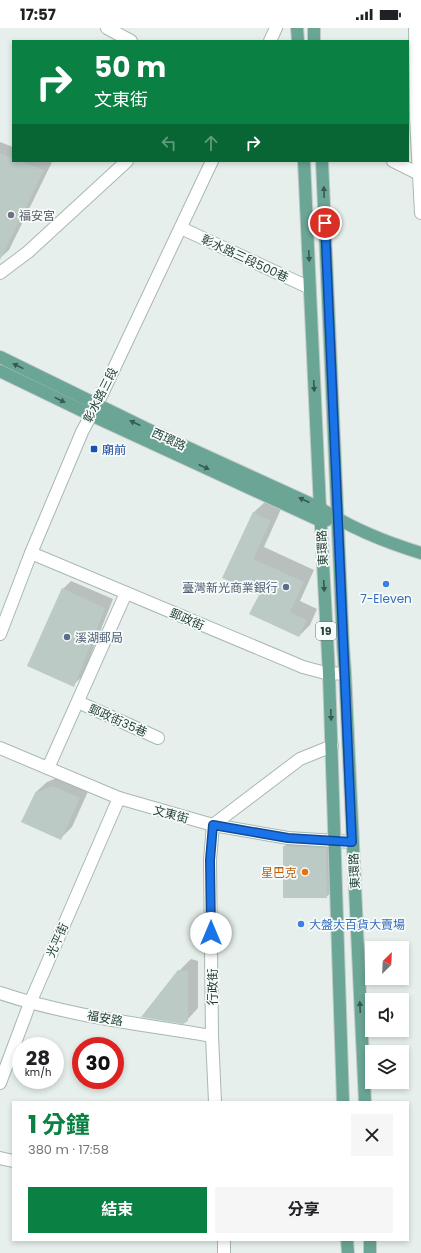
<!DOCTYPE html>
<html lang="zh-TW">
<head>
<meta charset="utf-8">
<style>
  :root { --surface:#fff; --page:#f6f6f6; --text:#202124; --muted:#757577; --accent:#0b8043 }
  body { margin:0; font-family:Poppins,"Noto Sans TC",sans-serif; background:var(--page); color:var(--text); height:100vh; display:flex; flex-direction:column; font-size:15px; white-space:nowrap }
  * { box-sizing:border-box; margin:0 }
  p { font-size:13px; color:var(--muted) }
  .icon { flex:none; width:22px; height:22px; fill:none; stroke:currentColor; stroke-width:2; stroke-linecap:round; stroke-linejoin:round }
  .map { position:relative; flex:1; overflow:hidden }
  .side { position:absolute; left:12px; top:1073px; width:397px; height:140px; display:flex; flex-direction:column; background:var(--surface); border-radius:0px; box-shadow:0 2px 6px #0003 }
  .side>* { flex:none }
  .banner { position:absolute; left:12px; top:12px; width:397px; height:122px; border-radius:0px; box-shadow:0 2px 6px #0003; background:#0b8043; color:#fff; overflow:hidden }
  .needle { width:26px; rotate:24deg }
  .buttons { position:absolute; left:365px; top:913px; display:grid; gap:8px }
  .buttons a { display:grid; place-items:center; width:44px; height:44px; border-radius:0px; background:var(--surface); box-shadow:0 2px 6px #0003; font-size:20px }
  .speed { position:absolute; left:12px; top:1009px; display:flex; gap:8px; font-size:20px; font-weight:700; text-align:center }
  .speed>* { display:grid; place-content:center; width:52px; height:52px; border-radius:50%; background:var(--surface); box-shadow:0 2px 6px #0003; line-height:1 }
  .speed small { font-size:10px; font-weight:400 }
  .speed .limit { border:6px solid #d22; background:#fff; color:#111 }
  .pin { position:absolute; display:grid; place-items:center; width:34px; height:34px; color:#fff; margin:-17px; border:2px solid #fff; border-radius:50%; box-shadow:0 1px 4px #0007 }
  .me { position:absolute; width:44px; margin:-22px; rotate:0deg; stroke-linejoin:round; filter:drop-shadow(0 0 3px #0008) }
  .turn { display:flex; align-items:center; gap:14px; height:84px; padding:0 16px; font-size:18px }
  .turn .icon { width:52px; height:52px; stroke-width:2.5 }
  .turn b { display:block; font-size:28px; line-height:34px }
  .lanes { display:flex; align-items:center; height:38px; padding:0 16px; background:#0003; justify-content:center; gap:20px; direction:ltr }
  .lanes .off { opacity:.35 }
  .round { display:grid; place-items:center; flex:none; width:42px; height:42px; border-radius:0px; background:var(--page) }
  .overview { display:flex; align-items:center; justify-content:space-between; height:68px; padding:0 16px }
  h1 { font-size:24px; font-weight:700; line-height:30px; color:var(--accent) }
  .button { display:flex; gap:8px; margin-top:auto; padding:8px 16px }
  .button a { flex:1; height:46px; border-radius:0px; background:var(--accent); color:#fff; font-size:16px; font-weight:700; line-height:46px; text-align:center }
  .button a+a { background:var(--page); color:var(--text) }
  .status { display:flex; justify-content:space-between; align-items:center; height:28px; padding:0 20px; background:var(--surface); direction:ltr }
  .status svg { height:11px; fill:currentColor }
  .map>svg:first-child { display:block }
  .shadow { fill:#0003 }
  .building { fill:#bbcac4 }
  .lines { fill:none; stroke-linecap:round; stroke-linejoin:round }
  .minor-casing { stroke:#a8b8b2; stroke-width:14 }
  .major-casing { stroke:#c2cac8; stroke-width:14 }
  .minor { stroke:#fff; stroke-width:12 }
  .major { stroke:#6aa596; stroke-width:12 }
  .oneway { fill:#365b51 }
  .route-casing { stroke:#114b97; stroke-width:10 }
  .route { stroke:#1a73e8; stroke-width:7 }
  .worship-dot { fill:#6b7280; stroke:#f7fbf9; stroke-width:1.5 }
  .transit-dot { fill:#1a4fb4; stroke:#f7fbf9; stroke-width:1.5 }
  .shop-dot { fill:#3f7fe0; stroke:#f7fbf9; stroke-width:1.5 }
  .service-dot { fill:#5c6f8a; stroke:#f7fbf9; stroke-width:1.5 }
  .food-dot { fill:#e8710a; stroke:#f7fbf9; stroke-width:1.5 }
  .labels { text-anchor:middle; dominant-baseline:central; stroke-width:3.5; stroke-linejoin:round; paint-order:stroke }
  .shield { fill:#f7fbf9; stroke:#637a73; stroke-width:1 }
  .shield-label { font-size:11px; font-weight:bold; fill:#24423a }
  .worship-label { font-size:12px; fill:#5b616d; stroke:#f7fbf9; text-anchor:start }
  .street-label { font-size:12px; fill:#24423a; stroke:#f7fbf9 }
  .transit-label { font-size:12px; fill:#164399; stroke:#f7fbf9; text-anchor:start }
  .service-label { font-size:12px; fill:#4e5e75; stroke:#f7fbf9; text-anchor:end }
  .shop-label { font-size:12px; fill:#366cbe; stroke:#f7fbf9 }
  .food-label { font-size:12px; fill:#c56008; stroke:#f7fbf9; text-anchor:end }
</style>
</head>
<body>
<div class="status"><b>17:57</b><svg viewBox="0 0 49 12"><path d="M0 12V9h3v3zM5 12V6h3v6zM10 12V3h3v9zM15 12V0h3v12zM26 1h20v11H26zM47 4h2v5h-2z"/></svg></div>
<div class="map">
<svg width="421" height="1225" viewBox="0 0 421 1225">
  <rect width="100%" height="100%" fill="#e6efeb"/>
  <g class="shadow">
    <path d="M 0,114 L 13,119 L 13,133 L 52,134 L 9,222 L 0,230 Z"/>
    <path d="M 265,474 L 281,481 L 264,519 L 314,542 L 300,573 L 317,581 L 310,597 L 299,608 L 260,566 L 223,550 L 253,485 Z"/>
    <path d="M 71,553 L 113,571 L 82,649 L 73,657 L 63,561 Z"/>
    <path d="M 64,747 L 90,759 L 72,799 L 61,810 L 35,765 L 47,754 Z"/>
    <path d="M 291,812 L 333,814 L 333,863 L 326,869 L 284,819 Z"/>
    <path d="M 191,931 L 198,933 L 198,980 L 187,992 L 179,943 Z"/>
  </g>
  <g class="building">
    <path d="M 0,125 L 13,130 L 13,133 L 20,133 L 44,142 L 0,232 Z"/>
    <path d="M 253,484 L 271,493 L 253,531 L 304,554 L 290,584 L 307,592 L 299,609 L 249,586 L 259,567 L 222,550 Z"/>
    <path d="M 62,560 L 105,580 L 74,659 L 27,638 Z"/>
    <path d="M 52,758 L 80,770 L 61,812 L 21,794 L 35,765 Z"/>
    <path d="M 283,818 L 326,820 L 327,870 L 283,870 Z"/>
    <path d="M 178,942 L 188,943 L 188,993 L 183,996 L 141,989 Z"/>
  </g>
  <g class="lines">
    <g class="minor-casing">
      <g id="minor">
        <path d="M 107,0 L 131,13"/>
        <path d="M 415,0 L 416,90 L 421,185"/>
        <path d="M 270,13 L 276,0"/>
        <path d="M 393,133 L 421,147"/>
        <path d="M 181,200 L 310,260"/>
        <path d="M 0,245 L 28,224 L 127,133"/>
        <path d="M 31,525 L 303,639 L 329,646 L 345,645"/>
        <path d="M 0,606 L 31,525 L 82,404 L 101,368 L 212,133"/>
        <path d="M 78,674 L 158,710"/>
        <path d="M 0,720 L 119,770 L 213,797 L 288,810 L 352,814"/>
        <path d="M 48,740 L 126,565"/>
        <path d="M 0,965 C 68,988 141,996 212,1008"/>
        <path d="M 0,1055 L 30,975 L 119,770"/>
        <path d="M 215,1074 L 212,1008 L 210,832 L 213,797 L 300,731 L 332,718"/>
        <path d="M 0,1130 L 13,1133"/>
        <path d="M 224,1212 L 224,1225"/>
      </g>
    </g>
    <g class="major-casing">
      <g id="major">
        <path d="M 297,0 L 298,13"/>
        <path d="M 314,0 L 314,13"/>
        <path d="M 304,133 L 320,480 L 329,646 L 343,1074"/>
        <path d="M 322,133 L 343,616 L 345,645 L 365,1074"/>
        <path d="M 0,329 L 145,400 L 320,480 C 349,499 388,515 421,525"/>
        <path d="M 0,343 L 91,387 L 321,493 L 327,492"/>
        <path d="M 347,1212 L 348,1225"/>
        <path d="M 370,1212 L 370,1225"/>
      </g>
    </g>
    <use href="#minor" class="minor"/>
    <use href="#major" class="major"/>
  </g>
  <defs><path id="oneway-solid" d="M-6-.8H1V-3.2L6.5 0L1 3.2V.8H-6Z"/></defs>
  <g class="oneway">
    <use href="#oneway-solid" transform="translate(324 164) rotate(-92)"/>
    <use href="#oneway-solid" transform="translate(309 228) rotate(87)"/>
    <use href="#oneway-solid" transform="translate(18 338) rotate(-154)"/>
    <use href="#oneway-solid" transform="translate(314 358) rotate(87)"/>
    <use href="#oneway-solid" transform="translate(60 372) rotate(26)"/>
    <use href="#oneway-solid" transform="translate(135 395) rotate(-155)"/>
    <use href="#oneway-solid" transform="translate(204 439) rotate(25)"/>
    <use href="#oneway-solid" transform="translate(304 472) rotate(-155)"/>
    <use href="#oneway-solid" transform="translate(324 558) rotate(87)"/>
    <use href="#oneway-solid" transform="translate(331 687) rotate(88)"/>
    <use href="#oneway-solid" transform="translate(360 979) rotate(-93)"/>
  </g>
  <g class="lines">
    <g class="route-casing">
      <path id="route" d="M 211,905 L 210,832 L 213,797 L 288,810 L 352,814 L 325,195"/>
    </g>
    <use href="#route" class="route"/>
  </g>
  <circle class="worship-dot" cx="11" cy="187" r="4"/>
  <rect class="transit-dot" x="90" y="417" width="8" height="8" rx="2"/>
  <g class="shop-dot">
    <circle cx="386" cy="556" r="4"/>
    <circle cx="301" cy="896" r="4"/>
  </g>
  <g class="service-dot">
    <circle cx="286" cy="559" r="4"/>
    <circle cx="67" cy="609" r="4"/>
  </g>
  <circle class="food-dot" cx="305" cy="844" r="4"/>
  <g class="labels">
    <rect class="shield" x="316" y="594" width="20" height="18" rx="3"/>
    <g class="shield-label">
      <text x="326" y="603">19</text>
    </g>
    <g class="worship-label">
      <text x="19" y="187">福安宮</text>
    </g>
    <g class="street-label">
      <text transform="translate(245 230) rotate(25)">彰水路三段500巷</text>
      <text transform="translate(100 367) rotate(-63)">彰水路三段</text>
      <text transform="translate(169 411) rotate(25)">西環路</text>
      <text transform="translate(322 520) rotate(-93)">東環路</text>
      <text transform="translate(187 591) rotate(23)">郵政街</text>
      <text transform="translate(118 692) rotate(24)">郵政街35巷</text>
      <text transform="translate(171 786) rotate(15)">文東街</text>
      <text transform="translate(354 843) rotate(-93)">東環路</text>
      <text transform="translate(57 912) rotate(-66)">光平街</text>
      <text transform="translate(212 959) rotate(-90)">行政街</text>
      <text transform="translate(105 990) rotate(10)">福安路</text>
    </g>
    <g class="transit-label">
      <text x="102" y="421">廟前</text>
    </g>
    <g class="service-label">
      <text x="278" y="559">臺灣新光商業銀行</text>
      <text x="75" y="609" text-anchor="start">溪湖郵局</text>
    </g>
    <g class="shop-label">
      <text x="386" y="570">7-Eleven</text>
      <text x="309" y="896" text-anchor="start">大盤大百貨大賣場</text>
    </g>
    <g class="food-label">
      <text x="297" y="844">星巴克</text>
    </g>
  </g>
</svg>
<div class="buttons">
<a><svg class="needle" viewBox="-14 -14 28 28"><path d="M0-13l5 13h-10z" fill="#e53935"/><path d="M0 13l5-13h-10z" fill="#757577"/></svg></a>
<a><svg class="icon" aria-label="sound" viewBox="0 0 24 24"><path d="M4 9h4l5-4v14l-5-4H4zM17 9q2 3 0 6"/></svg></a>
<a><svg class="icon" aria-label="layers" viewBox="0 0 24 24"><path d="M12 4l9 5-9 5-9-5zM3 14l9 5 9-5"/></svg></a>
</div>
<div class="speed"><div>28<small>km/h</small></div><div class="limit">30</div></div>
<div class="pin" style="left:325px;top:195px;background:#d93025"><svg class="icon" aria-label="arrive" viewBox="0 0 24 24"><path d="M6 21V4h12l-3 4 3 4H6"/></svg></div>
<svg class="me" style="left:211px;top:905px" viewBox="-20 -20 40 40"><circle r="19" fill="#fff"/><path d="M0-13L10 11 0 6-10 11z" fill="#1a73e8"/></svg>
<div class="banner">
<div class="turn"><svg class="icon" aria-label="right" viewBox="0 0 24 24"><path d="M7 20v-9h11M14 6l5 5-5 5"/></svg><div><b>50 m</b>文東街</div></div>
<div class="lanes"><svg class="icon off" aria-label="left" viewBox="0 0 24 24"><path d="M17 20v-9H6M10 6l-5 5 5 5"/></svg><svg class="icon off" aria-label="ahead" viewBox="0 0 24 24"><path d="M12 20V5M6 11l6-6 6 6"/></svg><svg class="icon" aria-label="right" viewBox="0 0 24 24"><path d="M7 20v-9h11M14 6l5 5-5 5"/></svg></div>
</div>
<section class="side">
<div class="overview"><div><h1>1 分鐘</h1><p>380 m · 17:58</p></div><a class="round"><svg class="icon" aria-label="close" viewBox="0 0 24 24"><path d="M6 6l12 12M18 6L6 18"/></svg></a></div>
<div class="button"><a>結束</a><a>分享</a></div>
</section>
</div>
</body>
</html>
